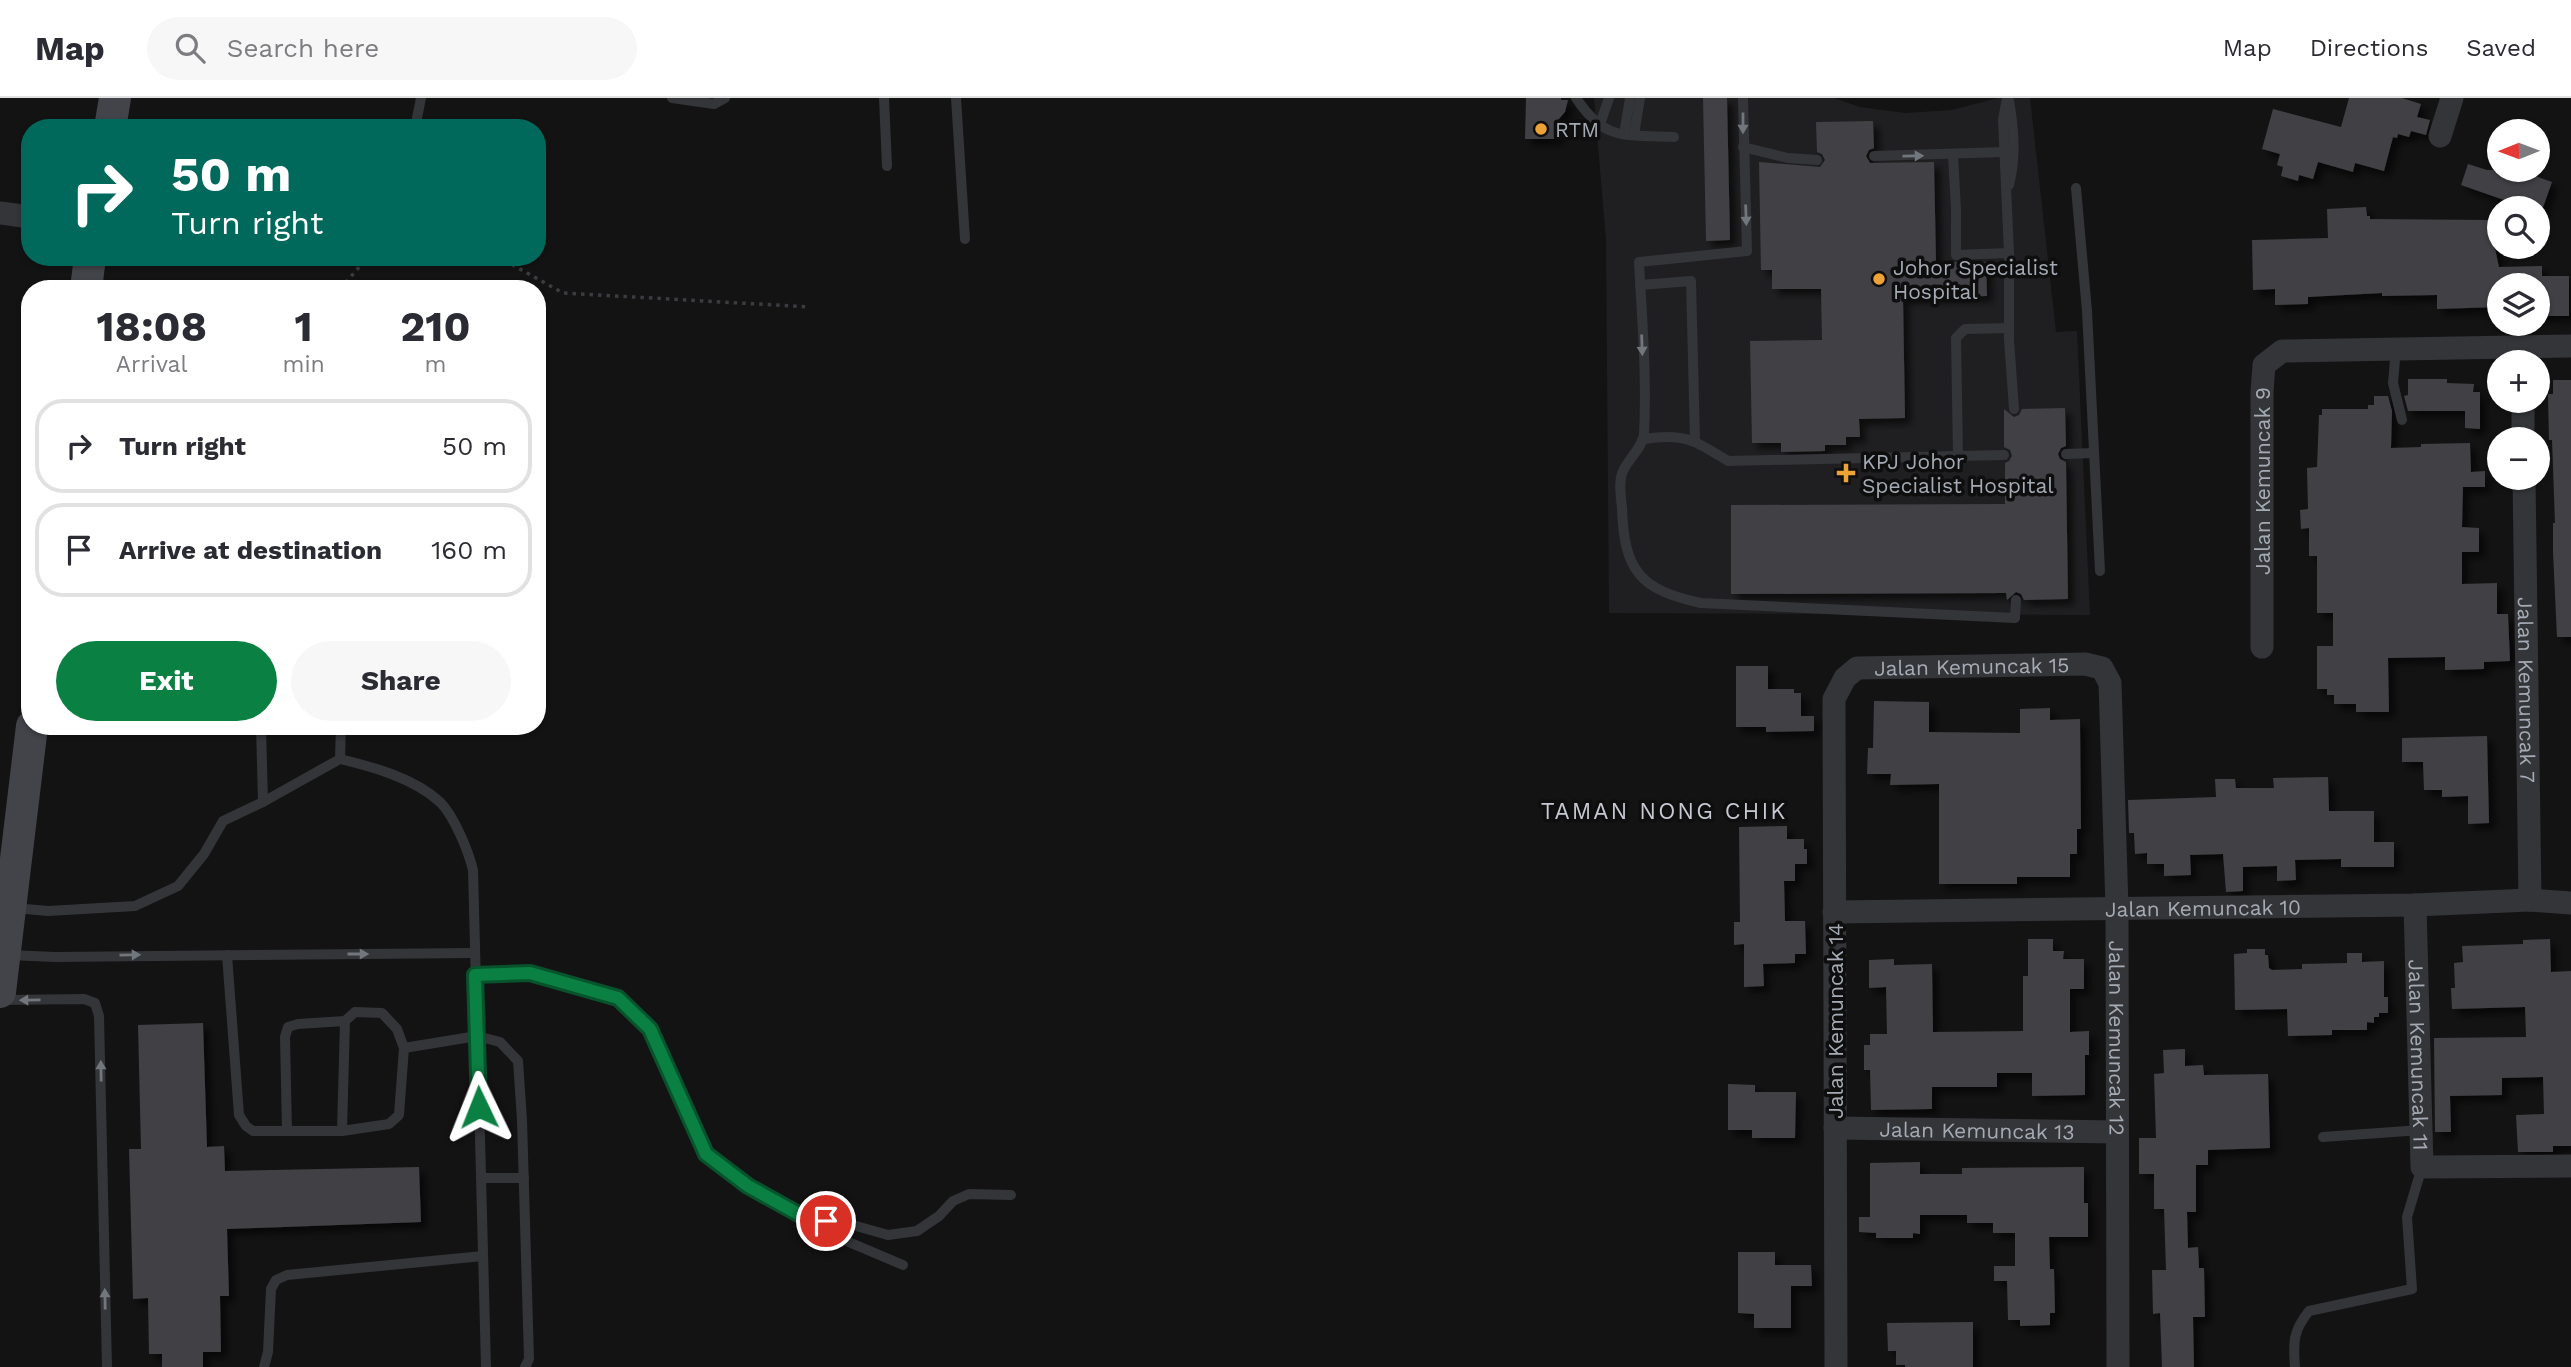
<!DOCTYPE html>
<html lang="en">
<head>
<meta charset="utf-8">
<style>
  :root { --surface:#fff; --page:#f7f7f7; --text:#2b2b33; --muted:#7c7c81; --line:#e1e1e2; --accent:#0b8043 }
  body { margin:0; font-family:"Work Sans",sans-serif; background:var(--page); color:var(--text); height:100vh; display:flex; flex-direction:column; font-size:26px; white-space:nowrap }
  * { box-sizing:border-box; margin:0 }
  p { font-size:23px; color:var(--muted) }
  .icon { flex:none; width:38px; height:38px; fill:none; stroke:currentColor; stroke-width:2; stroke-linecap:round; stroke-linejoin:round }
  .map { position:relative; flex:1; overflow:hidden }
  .details { position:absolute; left:21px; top:182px; width:525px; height:455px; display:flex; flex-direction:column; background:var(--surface); border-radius:28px; box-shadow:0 2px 5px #0004 }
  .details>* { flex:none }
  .hud { position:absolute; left:21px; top:21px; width:525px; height:147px; border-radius:28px; box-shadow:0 2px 5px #0004; background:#00695c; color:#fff; overflow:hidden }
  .needle { width:46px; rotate:269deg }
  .buttons { position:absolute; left:2487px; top:21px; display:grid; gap:14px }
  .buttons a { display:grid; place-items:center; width:63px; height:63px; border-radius:50%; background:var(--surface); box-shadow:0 2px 5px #0004; font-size:35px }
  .pin { position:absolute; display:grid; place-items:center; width:60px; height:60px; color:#fff; margin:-30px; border:4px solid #fff; border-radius:50%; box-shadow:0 2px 7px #0007 }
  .me { position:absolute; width:77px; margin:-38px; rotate:358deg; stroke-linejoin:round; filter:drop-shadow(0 0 5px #0008) }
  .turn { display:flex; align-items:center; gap:24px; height:147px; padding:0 35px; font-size:32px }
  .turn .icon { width:91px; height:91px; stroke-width:2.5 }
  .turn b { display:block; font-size:49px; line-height:60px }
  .eta { display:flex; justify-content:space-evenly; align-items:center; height:119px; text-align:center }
  .eta b { font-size:42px; font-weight:700; line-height:49px }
  .button { display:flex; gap:14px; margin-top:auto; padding:14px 35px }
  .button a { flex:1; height:80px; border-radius:42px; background:var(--accent); color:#fff; font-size:28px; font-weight:700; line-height:80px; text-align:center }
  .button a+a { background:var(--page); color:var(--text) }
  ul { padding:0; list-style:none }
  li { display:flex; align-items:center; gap:21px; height:94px; margin:0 14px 10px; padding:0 21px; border:4px solid var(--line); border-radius:28px }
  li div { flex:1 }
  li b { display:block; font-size:26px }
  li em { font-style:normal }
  header { display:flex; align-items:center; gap:42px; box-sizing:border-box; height:98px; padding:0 35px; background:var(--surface); border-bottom:2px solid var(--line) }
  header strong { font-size:33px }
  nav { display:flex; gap:38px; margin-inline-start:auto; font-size:24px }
  .search { width:490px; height:63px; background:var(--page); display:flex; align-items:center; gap:18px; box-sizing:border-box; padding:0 24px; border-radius:38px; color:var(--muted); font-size:26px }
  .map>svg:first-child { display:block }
  .built { fill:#1f1f21 }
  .building { fill:#3f4144; filter:url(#shadow) }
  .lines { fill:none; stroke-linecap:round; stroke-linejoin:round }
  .path { stroke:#3a3c40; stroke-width:3.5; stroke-dasharray:3.5 5; stroke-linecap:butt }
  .lane { stroke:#343539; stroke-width:10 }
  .street { stroke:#343539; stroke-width:23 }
  .secondary { stroke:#424449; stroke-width:32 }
  .oneway { fill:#72767d }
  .route-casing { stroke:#07532c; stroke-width:18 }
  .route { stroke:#0b8043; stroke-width:12 }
  .poi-dot { fill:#eca234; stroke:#0e0e0f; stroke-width:2.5 }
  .labels { text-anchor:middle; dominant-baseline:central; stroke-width:7; stroke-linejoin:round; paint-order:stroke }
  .poi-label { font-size:21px; fill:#a5abb4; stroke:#0e0e0f; text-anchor:start }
  .street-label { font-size:21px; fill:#a5abb4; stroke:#0e0e0f }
  .neighbourhood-label { font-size:23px; letter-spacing:2px; fill:#c6c9d1; stroke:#0e0e0f }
</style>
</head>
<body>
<header>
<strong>Map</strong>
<div class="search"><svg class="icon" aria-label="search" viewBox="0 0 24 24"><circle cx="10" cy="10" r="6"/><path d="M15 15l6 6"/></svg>Search here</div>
<nav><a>Map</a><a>Directions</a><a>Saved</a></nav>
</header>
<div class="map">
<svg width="2571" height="1269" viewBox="0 0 2571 1269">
  <defs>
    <filter id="shadow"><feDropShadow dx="6" dy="6" stdDeviation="3.5" flood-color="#0009"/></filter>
  </defs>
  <rect width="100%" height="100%" fill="#131314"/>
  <path class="built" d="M 1594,0 L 1834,0 L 1860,9 L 1905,15 L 1952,12 L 1998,0 L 2030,0 L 2056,234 L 2077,233 L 2090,517 L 1609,515 L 1606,142 Z"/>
  <g class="building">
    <path d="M 1526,0 L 1561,0 L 1561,2 L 1568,2 L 1565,14 L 1558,22 L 1557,41 L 1525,41 Z"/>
    <path d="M 1703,0 L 1727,0 L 1730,142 L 1706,143 Z"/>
    <path d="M 2349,0 L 2402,0 L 2421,6 L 2417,19 L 2430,22 L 2426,37 L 2411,33 L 2409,39 L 2398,36 L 2397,40 L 2393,39 L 2384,73 L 2355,65 L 2353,74 L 2318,64 L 2313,81 L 2299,77 L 2298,83 L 2281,78 L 2283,69 L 2277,67 L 2280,56 L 2262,51 L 2273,11 L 2341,29 Z"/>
    <path d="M 1873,23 L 1874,50 L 1869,52 L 1866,58 L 1870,65 L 1934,64 L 1936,164 L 1986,164 L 1987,198 L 1903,200 L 1905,320 L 1859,321 L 1860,339 L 1846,339 L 1846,347 L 1825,347 L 1825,353 L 1781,354 L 1781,345 L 1752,345 L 1750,243 L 1822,242 L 1821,191 L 1772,191 L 1772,172 L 1761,172 L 1759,64 L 1820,69 L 1825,62 L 1822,56 L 1817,54 L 1816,24 Z"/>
    <path d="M 2468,66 L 2487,72 L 2518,72 L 2552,84 L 2541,115 L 2538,114 L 2538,110 L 2527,110 L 2461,87 Z"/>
    <path d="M 2366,109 L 2367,118 L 2370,118 L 2370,121 L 2489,122 L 2499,169 L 2542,168 L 2542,178 L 2569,178 L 2569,218 L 2538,218 L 2538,187 L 2499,187 L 2499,209 L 2437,211 L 2437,197 L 2382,198 L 2382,195 L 2308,199 L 2308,206 L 2275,207 L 2275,191 L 2253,192 L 2252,142 L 2328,140 L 2327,111 Z"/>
    <path d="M 2408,281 L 2447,281 L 2447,285 L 2474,286 L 2473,294 L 2480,294 L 2480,331 L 2465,330 L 2465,313 L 2408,313 L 2404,298 L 2408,297 Z"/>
    <path d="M 2553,282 L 2571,282 L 2571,539 L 2557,539 L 2553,454 L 2553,425 L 2555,425 L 2552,342 L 2549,342 L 2548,296 L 2553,296 Z"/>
    <path d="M 2374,298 L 2388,298 L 2392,313 L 2391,350 L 2421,349 L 2421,346 L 2470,345 L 2471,374 L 2485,373 L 2485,389 L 2463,389 L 2462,429 L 2479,430 L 2479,454 L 2462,454 L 2462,486 L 2497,485 L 2497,516 L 2508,516 L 2510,563 L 2484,564 L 2484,571 L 2445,572 L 2445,559 L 2388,560 L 2389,614 L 2356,614 L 2356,606 L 2334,606 L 2334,597 L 2327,597 L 2327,591 L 2317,591 L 2317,548 L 2333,548 L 2333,515 L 2317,515 L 2317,458 L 2309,458 L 2309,430 L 2301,431 L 2300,412 L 2308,411 L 2307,370 L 2317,369 L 2319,317 L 2322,317 L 2322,311 L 2368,311 L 2368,307 L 2374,307 Z"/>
    <path d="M 2065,310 L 2066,348 L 2061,350 L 2058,356 L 2060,361 L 2066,364 L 2068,501 L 2024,502 L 2021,496 L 2016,494 L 2007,502 L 2006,495 L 1731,496 L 1731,407 L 2005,406 L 2005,365 L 2009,363 L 2012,358 L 2010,352 L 2004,349 L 2004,311 L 2014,319 L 2019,317 L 2022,311 Z"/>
    <path d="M 1736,568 L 1768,568 L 1768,591 L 1794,591 L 1794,595 L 1801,595 L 1801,618 L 1814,618 L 1814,633 L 1766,634 L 1766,629 L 1736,629 Z"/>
    <path d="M 1874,603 L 1929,604 L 1929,634 L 2020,635 L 2020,611 L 2050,610 L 2050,622 L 2080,621 L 2081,731 L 2077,731 L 2077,756 L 2070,756 L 2070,779 L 2017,779 L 2017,786 L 1939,786 L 1939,686 L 1890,687 L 1891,676 L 1867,676 L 1868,650 L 1873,650 Z"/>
    <path d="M 2487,638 L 2489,725 L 2468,726 L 2468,698 L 2442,699 L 2442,692 L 2424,692 L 2423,664 L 2402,664 L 2402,640 Z"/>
    <path d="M 2328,679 L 2329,713 L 2374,713 L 2374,744 L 2394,744 L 2394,769 L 2341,769 L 2341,761 L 2295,762 L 2296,782 L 2277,783 L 2277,768 L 2243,769 L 2243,793 L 2226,794 L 2223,756 L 2190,757 L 2191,777 L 2164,778 L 2164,766 L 2147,766 L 2147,755 L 2135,756 L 2134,735 L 2129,735 L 2128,702 L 2216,699 L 2215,681 L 2235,681 L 2236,690 L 2274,690 L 2273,680 Z"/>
    <path d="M 1787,728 L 1787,741 L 1804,741 L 1804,751 L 1807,751 L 1807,766 L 1795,766 L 1795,783 L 1784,783 L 1785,823 L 1805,823 L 1806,856 L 1795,856 L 1795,865 L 1763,866 L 1764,888 L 1744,889 L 1744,846 L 1734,847 L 1734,824 L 1740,824 L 1739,729 Z"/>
    <path d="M 2028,841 L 2053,841 L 2053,853 L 2064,853 L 2063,861 L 2084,861 L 2084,891 L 2070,891 L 2070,934 L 2089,933 L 2089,957 L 2085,957 L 2085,997 L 2032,998 L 2032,975 L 1997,975 L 1997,989 L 1932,989 L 1932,1011 L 1871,1012 L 1870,972 L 1864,972 L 1864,947 L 1870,947 L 1870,936 L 1887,936 L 1886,889 L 1869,890 L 1869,862 L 1894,861 L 1894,867 L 1932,866 L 1933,934 L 2023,933 L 2023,878 L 2028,878 Z"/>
    <path d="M 2550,841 L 2551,874 L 2571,873 L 2571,1048 L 2553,1048 L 2553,1054 L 2518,1054 L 2516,1017 L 2544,1016 L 2543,979 L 2502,980 L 2502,997 L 2450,998 L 2451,1034 L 2435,1034 L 2434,940 L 2526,939 L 2525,909 L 2452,911 L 2451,890 L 2455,890 L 2454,865 L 2463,864 L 2462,848 L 2523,846 L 2523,842 Z"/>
    <path d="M 2247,851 L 2265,851 L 2265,857 L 2268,857 L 2269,870 L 2272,872 L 2302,871 L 2302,866 L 2347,865 L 2347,855 L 2362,855 L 2362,864 L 2384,863 L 2384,899 L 2388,899 L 2388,915 L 2379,915 L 2379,919 L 2374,919 L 2374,925 L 2367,924 L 2367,932 L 2332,932 L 2332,937 L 2288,938 L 2287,911 L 2235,912 L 2234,856 L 2247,855 Z"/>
    <path d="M 203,925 L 207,1049 L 224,1048 L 225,1073 L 419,1069 L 421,1124 L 227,1131 L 229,1198 L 220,1198 L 221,1254 L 203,1254 L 203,1269 L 162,1269 L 162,1256 L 149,1256 L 148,1200 L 133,1201 L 129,1051 L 141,1051 L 138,927 Z"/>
    <path d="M 2185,951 L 2185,968 L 2203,967 L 2204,977 L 2268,976 L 2270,1050 L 2208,1052 L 2208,1067 L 2196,1067 L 2196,1114 L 2187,1114 L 2188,1150 L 2198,1149 L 2199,1170 L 2204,1170 L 2205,1219 L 2193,1219 L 2194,1269 L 2162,1269 L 2160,1215 L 2153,1216 L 2152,1172 L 2166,1172 L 2164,1111 L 2154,1111 L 2154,1076 L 2139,1076 L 2139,1040 L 2156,1040 L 2154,976 L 2164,975 L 2163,952 Z"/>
    <path d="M 1728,986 L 1755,987 L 1755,994 L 1796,994 L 1795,1040 L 1752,1040 L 1752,1032 L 1728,1032 Z"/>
    <path d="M 1920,1064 L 1920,1076 L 1962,1076 L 1962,1070 L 2084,1069 L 2084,1105 L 2088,1105 L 2088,1139 L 2049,1139 L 2050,1171 L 2054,1171 L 2055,1215 L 2050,1215 L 2050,1227 L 2020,1228 L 2020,1222 L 2008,1222 L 2007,1183 L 1994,1183 L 1994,1168 L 2015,1168 L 2015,1135 L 1993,1135 L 1993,1125 L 1967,1125 L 1967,1117 L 1920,1117 L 1920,1136 L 1913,1135 L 1913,1140 L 1876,1140 L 1876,1135 L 1859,1134 L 1859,1119 L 1870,1119 L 1870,1065 Z"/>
    <path d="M 1738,1154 L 1775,1154 L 1775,1167 L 1811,1167 L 1812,1188 L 1791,1188 L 1791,1230 L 1754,1230 L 1754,1216 L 1738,1215 Z"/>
    <path d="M 1973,1224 L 1973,1269 L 1905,1269 L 1905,1267 L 1896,1267 L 1896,1253 L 1888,1253 L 1887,1225 Z"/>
  </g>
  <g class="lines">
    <g class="path">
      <path d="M 488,159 L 502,161 L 563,195 L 810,209"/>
      <path d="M 340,191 L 368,159"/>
    </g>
    <g class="lane">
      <path d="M 672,0 L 714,6 L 725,0"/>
      <path d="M 884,0 L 887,68"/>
      <path d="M 956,0 L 965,141"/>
      <path d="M 1576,0 C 1606,45 1625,36 1674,39"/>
      <path d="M 1743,0 L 1747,153 L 1639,164 C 1642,221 1647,280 1644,336 C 1643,349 1628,361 1623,373 C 1618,384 1621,399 1622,410 C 1624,473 1640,492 1701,505 L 2015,520 L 2016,502"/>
      <path d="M 2009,3 C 2014,30 2016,60 2009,87"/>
      <path d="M 1599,29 L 1609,0"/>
      <path d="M 415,30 L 421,0"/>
      <path d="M 1624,36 L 1630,0"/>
      <path d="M 1634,37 L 1640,0"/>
      <path d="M 1743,49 L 1788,60 L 1817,62"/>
      <path d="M 1953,57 L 1956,112 L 1956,157 L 2009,155 L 2003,22 L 2007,0"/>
      <path d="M 1874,58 L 2004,54"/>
      <path d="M 2076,90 L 2087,213 L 2100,473"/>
      <path d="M 2009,155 L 2009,242 L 2014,311"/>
      <path d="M 1640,187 L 1691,183 L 1695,342"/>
      <path d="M 2396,250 L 2393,285 L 2402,322"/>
      <path d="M 1644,341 C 1685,335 1694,342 1728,363 L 2004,357"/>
      <path d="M 2066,356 L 2094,355"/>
      <path d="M 1958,357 L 1956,240 L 1965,231 L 2009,230"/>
      <path d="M 340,661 L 341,628"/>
      <path d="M 263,704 L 340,661 C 373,669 414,680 440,704 C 454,718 468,752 473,772 L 486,1269"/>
      <path d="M 14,810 L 48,813 L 135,808 L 178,788 L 204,756 L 223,723 L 263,704 L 261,628"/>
      <path d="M 9,857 L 55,859 L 475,855"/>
      <path d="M 227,857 L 239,1017 L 246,1028 L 253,1033 L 342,1033 L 345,923 L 355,914 L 382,915 L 397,931 L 404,950 L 477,938 L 500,944 L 518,963 L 522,1022 L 529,1261 L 525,1269"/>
      <path d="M 475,877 L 530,875 L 618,900 L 650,931 L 706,1056 L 749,1088 L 844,1142 L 903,1167"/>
      <path d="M 2,902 L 84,901 L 95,905 L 99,918 L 107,1269"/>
      <path d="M 287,1033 L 285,939 L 288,929 L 298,926 L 345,923"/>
      <path d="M 342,1033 L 389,1026 L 399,1017 L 404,950"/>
      <path d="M 2323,1039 L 2421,1032"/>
      <path d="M 481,1080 L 524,1080"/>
      <path d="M 814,1123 L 842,1124 L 888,1137 L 917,1133 L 939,1118 L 953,1103 L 969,1096 L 1011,1097"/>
      <path d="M 264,1269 L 268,1254 L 271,1191 L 276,1182 L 287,1177 L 483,1158"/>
      <path d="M 2295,1269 C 2293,1244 2293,1233 2309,1213 L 2412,1191 L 2407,1119 L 2422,1069"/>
    </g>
    <g class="street">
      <path d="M 2440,38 L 2452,0"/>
      <path d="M 0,115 L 30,119"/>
      <path d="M 2523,303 L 2523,341"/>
      <path id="s1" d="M 2524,380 L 2530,802"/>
      <path id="s2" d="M 2262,549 L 2262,294 L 2264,267 L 2282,253 L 2571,248"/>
      <path id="s3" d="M 2415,807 L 2422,1069 L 2571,1068"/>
      <path id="s4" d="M 1834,814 L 2415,807 L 2530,802 L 2571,805"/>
      <path id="s5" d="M 1835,1030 L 2117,1034"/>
      <path id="s6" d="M 1836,1269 L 1834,601 L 1845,580 L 1857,570 L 2085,566 L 2102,570 L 2110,585 L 2117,810 L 2118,1269"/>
    </g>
    <g class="secondary">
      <path d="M 110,30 L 115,0"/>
      <path d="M 86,191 L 90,159"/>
      <path d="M 0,894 L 32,628"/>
    </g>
  </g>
  <defs><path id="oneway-solid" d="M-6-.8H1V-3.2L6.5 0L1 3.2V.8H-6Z" transform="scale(1.75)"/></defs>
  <g class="oneway">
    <use href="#oneway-solid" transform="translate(1743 25) rotate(90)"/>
    <use href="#oneway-solid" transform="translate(1913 58) rotate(-1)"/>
    <use href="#oneway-solid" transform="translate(1746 117) rotate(88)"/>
    <use href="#oneway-solid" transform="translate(1642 247) rotate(88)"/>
    <use href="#oneway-solid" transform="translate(358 856)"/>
    <use href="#oneway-solid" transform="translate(130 857) rotate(-1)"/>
    <use href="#oneway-solid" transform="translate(30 902) rotate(179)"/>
    <use href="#oneway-solid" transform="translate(101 973) rotate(-91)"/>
    <use href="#oneway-solid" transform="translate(105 1201) rotate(-91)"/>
  </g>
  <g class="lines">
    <g class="route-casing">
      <path id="route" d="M 479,1009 L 475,877 L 530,875 L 618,900 L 650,931 L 706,1056 L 748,1088 L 811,1123 L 826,1123"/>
    </g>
    <use href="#route" class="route"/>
  </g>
  <g class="poi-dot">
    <circle cx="1541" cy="31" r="7"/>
    <circle cx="1879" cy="181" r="7"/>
    <path d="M1842.5 364.5h7v7h7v7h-7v7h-7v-7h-7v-7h7z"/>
  </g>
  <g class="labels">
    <g class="poi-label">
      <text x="1555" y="31">RTM</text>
      <text x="1893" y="169">Johor Specialist<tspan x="1893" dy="24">Hospital</tspan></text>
      <text x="1862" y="363">KPJ Johor<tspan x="1862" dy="24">Specialist Hospital</tspan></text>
    </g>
    <g class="street-label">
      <text stroke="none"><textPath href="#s2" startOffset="166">Jalan Kemuncak 9</textPath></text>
      <text stroke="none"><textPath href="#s6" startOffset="822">Jalan Kemuncak 15</textPath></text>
      <text stroke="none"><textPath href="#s1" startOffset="212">Jalan Kemuncak 7</textPath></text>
      <text stroke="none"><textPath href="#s4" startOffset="369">Jalan Kemuncak 10</textPath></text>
      <text transform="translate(1835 923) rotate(-90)">Jalan Kemuncak 14</text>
      <text stroke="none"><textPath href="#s6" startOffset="1325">Jalan Kemuncak 12</textPath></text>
      <text stroke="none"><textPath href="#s3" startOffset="150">Jalan Kemuncak 11</textPath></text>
      <text stroke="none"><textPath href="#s5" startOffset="142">Jalan Kemuncak 13</textPath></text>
    </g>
    <g class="neighbourhood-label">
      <text x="1664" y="713">TAMAN NONG CHIK</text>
    </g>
  </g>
</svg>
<div class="buttons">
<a><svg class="needle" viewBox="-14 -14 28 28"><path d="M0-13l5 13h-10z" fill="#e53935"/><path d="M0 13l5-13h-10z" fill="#7c7c81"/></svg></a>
<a><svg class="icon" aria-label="search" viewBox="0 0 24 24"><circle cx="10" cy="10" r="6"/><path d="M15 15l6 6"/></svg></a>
<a><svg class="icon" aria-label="layers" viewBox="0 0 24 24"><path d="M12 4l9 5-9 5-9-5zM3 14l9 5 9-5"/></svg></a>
<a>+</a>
<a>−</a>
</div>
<div class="pin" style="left:826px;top:1123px;background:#d93025"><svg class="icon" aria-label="arrive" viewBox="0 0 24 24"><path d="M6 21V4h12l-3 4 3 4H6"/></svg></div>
<svg class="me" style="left:479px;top:1009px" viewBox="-20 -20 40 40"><path d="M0-17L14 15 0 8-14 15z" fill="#0b8043" stroke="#fff" stroke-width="4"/></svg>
<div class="hud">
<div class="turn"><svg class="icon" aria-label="right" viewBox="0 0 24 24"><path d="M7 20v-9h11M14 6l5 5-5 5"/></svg><div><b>50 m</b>Turn right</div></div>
</div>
<section class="details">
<div class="eta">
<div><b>18:08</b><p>Arrival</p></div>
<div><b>1</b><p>min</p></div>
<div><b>210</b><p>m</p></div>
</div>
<ul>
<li><svg class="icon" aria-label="right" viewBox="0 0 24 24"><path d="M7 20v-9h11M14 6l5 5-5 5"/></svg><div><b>Turn right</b></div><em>50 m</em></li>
<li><svg class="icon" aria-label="arrive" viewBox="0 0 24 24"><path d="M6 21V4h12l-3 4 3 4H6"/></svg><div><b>Arrive at destination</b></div><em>160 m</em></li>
</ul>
<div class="button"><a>Exit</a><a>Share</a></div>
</section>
</div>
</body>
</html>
